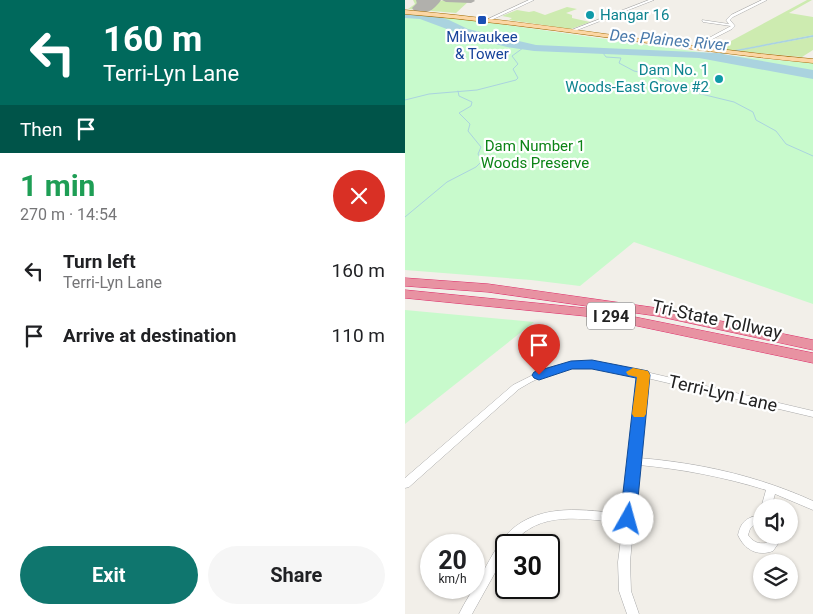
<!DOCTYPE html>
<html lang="en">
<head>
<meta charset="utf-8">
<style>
  :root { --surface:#fff; --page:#f6f6f6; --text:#202124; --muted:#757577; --accent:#0f766e }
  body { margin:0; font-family:Roboto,sans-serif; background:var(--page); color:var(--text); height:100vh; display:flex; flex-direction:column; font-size:19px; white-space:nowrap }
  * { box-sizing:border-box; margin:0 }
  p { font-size:16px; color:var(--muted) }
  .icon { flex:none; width:28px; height:28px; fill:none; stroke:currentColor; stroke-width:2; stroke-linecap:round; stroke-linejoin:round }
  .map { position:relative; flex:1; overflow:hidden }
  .panel { display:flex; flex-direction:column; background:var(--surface); width:405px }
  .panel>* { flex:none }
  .hud { background:#00695c; color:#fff; overflow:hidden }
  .fabs { position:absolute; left:348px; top:499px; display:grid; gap:10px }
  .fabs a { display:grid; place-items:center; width:45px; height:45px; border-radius:50%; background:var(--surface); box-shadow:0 1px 4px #0004; font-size:25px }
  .speed { position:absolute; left:15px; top:534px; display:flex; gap:10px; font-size:25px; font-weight:700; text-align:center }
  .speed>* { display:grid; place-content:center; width:65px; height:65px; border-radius:50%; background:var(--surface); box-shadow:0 1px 4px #0004; line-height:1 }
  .speed small { font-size:12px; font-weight:400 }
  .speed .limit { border:2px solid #111; border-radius:8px; background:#fff; color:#111 }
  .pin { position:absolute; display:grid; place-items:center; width:42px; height:42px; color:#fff; margin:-51px -21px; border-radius:50% 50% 50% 0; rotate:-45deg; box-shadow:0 0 5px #0007 }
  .pin .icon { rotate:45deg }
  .me { position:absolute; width:55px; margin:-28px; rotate:7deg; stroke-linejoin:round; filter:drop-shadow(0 0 4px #0008) }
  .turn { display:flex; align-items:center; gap:18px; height:105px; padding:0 20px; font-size:22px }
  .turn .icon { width:65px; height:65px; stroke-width:2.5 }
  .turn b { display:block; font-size:35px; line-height:42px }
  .then { display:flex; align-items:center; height:48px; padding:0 20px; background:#0003; gap:10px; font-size:19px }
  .round { display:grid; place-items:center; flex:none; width:52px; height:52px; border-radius:26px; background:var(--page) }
  .head { display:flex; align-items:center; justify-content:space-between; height:85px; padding:0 20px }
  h1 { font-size:30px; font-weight:700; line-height:38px; color:#1e9e55 }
  .action { display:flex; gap:10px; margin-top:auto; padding:10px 20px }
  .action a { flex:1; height:58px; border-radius:30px; background:var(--accent); color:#fff; font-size:20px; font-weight:700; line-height:58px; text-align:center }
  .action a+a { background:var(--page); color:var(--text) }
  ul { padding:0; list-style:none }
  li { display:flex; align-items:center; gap:15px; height:65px; padding:0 20px }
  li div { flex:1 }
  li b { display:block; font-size:19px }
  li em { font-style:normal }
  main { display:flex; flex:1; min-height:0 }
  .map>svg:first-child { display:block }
  .grass { fill:#cdebb0 }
  .park { fill:#c8facc }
  .water { fill:#aad3df }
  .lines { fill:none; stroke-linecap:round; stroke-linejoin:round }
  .stream { stroke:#aad3df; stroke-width:1 }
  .canal { fill:#aad3df; fill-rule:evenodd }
  .taxiway { fill:#b1b0ac; fill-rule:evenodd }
  .runway { fill:#b1b0ac; fill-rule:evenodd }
  .minor-casing { stroke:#a9a9a9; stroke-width:1 }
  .primary-casing { stroke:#a06b00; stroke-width:1 }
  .motorway-casing { stroke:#dc2a67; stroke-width:1 }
  .minor { fill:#fff; fill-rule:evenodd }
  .primary { fill:#fcd6a4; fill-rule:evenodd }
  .motorway { fill:#e892a2; fill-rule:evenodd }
  .route { fill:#1a73e8; stroke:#114b97 }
  .slow { fill:#f59e0b }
  .culture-dot { fill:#0f9aa8; stroke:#fff; stroke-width:2 }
  .transit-dot { fill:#1a4fb4; stroke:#fff; stroke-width:2 }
  .labels { text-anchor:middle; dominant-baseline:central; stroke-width:4.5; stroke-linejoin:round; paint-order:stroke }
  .far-culture-label { font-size:15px; fill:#0d838f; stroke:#fff; text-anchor:start }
  .far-transit-label { font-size:15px; fill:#164399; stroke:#fff }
  .far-park-label { font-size:15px; fill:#0c8416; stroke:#fff }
  .far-water-label { font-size:16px; font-style:italic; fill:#4a7aab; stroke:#fff }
  .shield { fill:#fff; stroke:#646464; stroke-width:1 }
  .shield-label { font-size:16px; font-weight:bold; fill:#222 }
  .street-label { font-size:18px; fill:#222; stroke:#fff }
</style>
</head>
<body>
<main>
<section class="panel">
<div class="hud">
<div class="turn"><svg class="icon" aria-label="left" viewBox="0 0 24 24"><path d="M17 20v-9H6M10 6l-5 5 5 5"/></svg><div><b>160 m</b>Terri-Lyn Lane</div></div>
<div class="then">Then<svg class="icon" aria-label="arrive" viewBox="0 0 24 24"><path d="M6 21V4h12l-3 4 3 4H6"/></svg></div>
</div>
<div class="head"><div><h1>1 min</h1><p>270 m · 14:54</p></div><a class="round" style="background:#d93025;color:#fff"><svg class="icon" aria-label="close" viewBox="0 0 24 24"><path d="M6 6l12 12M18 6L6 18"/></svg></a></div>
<ul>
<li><svg class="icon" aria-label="left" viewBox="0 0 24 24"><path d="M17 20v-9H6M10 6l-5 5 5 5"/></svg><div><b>Turn left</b><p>Terri-Lyn Lane</p></div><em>160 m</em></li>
<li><svg class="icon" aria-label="arrive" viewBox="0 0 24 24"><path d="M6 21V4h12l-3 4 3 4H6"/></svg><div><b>Arrive at destination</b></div><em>110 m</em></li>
</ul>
<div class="action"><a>Exit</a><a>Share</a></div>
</section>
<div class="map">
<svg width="408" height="614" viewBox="0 0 408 614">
  <rect width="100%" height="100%" fill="#f2efe9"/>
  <g class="grass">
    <path d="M 8,0 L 13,0 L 15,6 L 10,8 C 20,10 22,4 30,1 C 39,0 54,1 64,1 L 51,13 L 3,9 L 10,4 Z"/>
    <path d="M 402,0 L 407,0 L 384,13 L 408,17 L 408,35 L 327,51 L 313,48 Z"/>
    <path d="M 162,7 L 172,9 L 161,13 L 167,15 L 167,18 L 185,22 L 166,29 L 104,20 L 107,18 L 97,16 L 112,10 L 124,12 L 129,11 L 140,15 Z"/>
    <path d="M 408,37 L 408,50 L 397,57 L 331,51 Z"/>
  </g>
  <g class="park">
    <path d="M 0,13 C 136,26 271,54 408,63 L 408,304 L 229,242 L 175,286 L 126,280 L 0,270 Z"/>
    <path d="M 0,310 L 129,322 L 0,424 Z"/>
  </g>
  <path class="water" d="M 0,14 L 32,16 L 44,20 L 63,29 L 131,45 L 312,53 L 408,70 L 408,79 L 294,58 L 129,51 L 102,47 L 66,38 L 15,19 L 0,18 Z"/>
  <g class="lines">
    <g class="stream">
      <path d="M 198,53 L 201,57 L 216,58 L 214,63 L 229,71 L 251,76 L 292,93 L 329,102 L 348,112 L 351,120 L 371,131 L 381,144 L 408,156"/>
      <path d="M 0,100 L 24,94 L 72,90 L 111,80 L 113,78 L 108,69 L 113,64 L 107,56 L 118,48"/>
      <path d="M 0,217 L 42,182 L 71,167 L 77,161 L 73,154 L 76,147 L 63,131 L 65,124 L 54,113 L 66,106 L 67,102 L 54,96 L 53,91"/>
    </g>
    <path class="canal" d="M 408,35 L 408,37 L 306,56 L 304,55 Z"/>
    <g class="taxiway">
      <path d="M 11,0 L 19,0 L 19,5 L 23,7 L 22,9 L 13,8 Z"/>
      <path d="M 37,0 L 69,0 L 70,1 L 66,3 L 41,2 Z"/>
    </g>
    <path class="runway" d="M 15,0 L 36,0 C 30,9 22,15 10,12 L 7,8 Z"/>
    <g class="minor-casing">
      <g id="minor">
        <path d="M 124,0 L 129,0 L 84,21 L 81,20 Z"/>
        <path d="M 244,0 L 249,0 L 167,32 L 164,31 Z"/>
        <path d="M 357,0 L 362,0 L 328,17 L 325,20 L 330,26 L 327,29 L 290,48 L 287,47 L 326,26 L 298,22 L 297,20 L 324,24 L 321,20 L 326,15 Z"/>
        <path d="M 187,361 L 211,365 L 408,411 L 408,417 L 242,378 L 234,458 C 295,463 353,476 408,501 L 408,510 L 370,494 L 366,508 L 356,508 L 356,509 L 356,508 L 361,490 C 319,477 277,469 234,465 L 225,562 L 226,591 L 234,614 L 222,614 L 214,591 L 213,562 L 218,523 C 179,519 133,509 107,545 L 101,545 L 101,553 L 67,614 L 54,614 C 60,601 69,589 75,577 C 84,562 92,544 104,532 C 135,502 181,510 219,514 L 234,376 L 187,367 L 166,368 L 147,372 L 126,382 L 114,389 L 4,487 L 0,488 L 0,478 L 108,385 L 142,368 L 166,362 Z"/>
        <path d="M 347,517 L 356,517 L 356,525 L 349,525 L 345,529 L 343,535 C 348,542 353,544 361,543 L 365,539 L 365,535 L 375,535 L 375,541 L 368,551 C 352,557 339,549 333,535 C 335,526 338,520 347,517 Z"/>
      </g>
    </g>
    <g class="primary-casing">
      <path id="primary" d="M 0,10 C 137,22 271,47 408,59 L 408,63 C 271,50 137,25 0,14 Z"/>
    </g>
    <g class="motorway-casing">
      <g id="motorway">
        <path d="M 0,278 L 83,284 L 252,308 L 408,340 L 408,350 L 252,316 L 83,292 L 0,286 Z"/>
        <path d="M 0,290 L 190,309 L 408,353 L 408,363 L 190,317 L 0,298 Z"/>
      </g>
    </g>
    <use href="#minor" class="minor"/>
    <use href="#primary" class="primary"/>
    <use href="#motorway" class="motorway"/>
  </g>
  <path class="route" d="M 187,360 L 238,370 L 243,371 L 245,375 L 231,519 L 228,524 L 223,526 L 217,524 L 215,519 L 231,378 L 187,369 L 167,369 L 134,380 L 129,378 L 127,375 L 129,372 L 166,361 Z"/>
  <path class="slow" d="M 228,368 L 243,371 L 245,375 L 241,414 L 239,417 L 229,417 L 227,414 L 232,377 L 223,375 L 221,372 Z"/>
  <g class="culture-dot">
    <circle cx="185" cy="15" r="5"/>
    <circle cx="314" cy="79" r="5"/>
  </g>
  <rect class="transit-dot" x="72" y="15" width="10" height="10" rx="2.5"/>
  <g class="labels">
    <g class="far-culture-label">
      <text x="195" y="15">Hangar 16</text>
      <text x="304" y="70" text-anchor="end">Dam No. 1<tspan x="304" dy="17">Woods-East Grove #2</tspan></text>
    </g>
    <g class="far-transit-label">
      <text x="77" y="37">Milwaukee<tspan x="77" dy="17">&amp; Tower</tspan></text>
    </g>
    <g class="far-park-label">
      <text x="130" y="146">Dam Number 1<tspan x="130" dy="17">Woods Preserve</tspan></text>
    </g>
    <g class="far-water-label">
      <text transform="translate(264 40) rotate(5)">Des Plaines River</text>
    </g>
    <rect class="shield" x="182" y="302.5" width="48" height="27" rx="4"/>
    <g class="shield-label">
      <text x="206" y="316">I 294</text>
    </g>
    <g class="street-label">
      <text transform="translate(312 319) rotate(12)">Tri-State Tollway</text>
      <text transform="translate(318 393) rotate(13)">Terri-Lyn Lane</text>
    </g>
  </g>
</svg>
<div class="fabs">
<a><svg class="icon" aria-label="sound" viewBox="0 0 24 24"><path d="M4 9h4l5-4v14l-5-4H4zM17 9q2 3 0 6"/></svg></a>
<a><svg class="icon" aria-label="layers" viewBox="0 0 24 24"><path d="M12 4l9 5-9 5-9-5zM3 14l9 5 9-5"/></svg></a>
</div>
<div class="speed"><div>20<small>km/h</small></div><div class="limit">30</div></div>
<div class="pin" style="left:134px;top:375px;background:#d93025"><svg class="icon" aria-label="arrive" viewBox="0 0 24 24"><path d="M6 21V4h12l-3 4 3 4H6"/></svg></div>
<svg class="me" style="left:223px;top:519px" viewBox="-20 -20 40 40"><circle r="19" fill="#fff"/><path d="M0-13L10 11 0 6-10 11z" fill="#1a73e8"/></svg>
</div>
</main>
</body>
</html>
